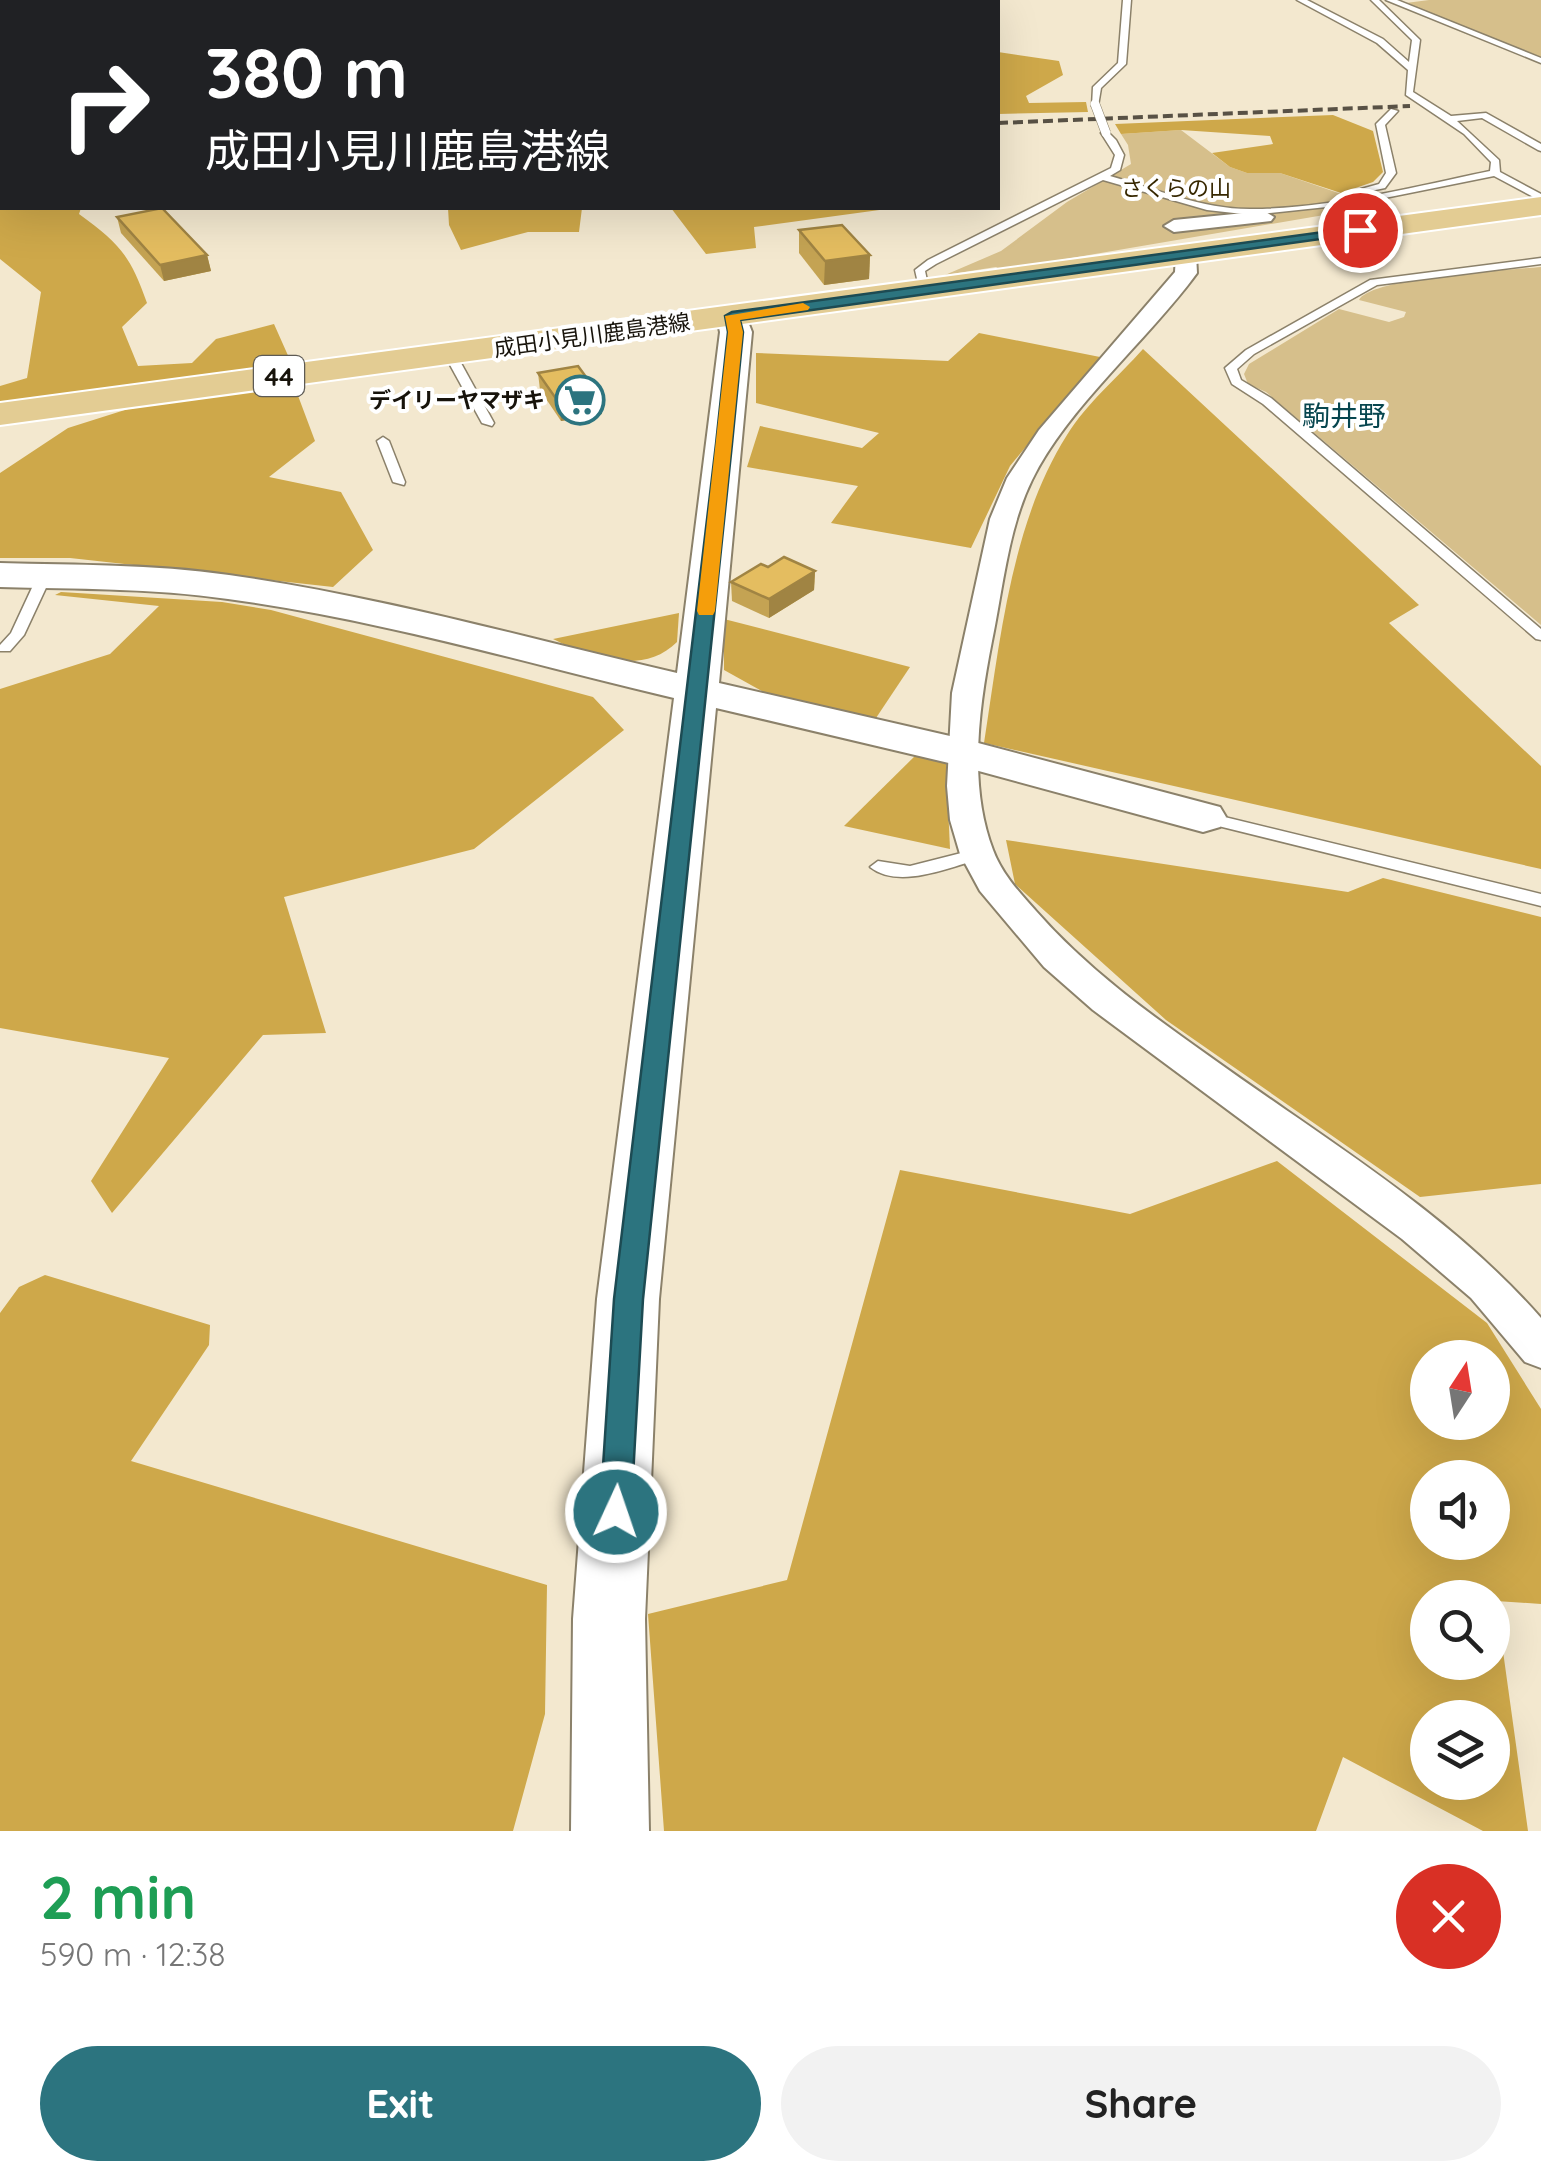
<!DOCTYPE html>
<html lang="en">
<head>
<meta charset="utf-8">
<style>
  :root { --surface:#fff; --page:#f2f2f2; --text:#222; --muted:#767676; --accent:#2c747f }
  body { margin:0; font-family:Quicksand,"Noto Sans JP",sans-serif; background:var(--page); color:var(--text); height:100vh; display:flex; flex-direction:column; font-size:38px; white-space:nowrap }
  * { box-sizing:border-box; margin:0 }
  p { font-size:32px; color:var(--muted) }
  .icon { flex:none; width:55px; height:55px; fill:none; stroke:currentColor; stroke-width:2; stroke-linecap:round; stroke-linejoin:round }
  .map { position:relative; height:1831px; overflow:hidden }
  .panel { display:flex; flex-direction:column; background:var(--surface); flex:1 }
  .panel>* { flex:none }
  .guide { position:absolute; left:0px; top:0px; width:1000px; height:210px; box-shadow:0 10px 40px #0002; background:#202124; color:#fff; overflow:hidden }
  .needle { width:65px; rotate:12deg }
  .buttons { position:absolute; left:1410px; top:1340px; display:grid; gap:20px }
  .buttons a { display:grid; place-items:center; width:100px; height:100px; border-radius:50%; background:var(--surface); box-shadow:0 10px 40px #0002; font-size:50px }
  .pin { position:absolute; display:grid; place-items:center; width:85px; height:85px; color:#fff; margin:-42px; border:5px solid #fff; border-radius:50%; box-shadow:0 2px 10px #0007 }
  .me { position:absolute; width:110px; margin:-55px; rotate:3deg; stroke-linejoin:round; filter:drop-shadow(0 0 8px #0008) }
  .turn { display:flex; align-items:center; gap:35px; height:210px; padding:0 40px; font-size:45px }
  .turn .icon { width:130px; height:130px; stroke-width:2.5 }
  .turn b { display:block; font-size:70px; line-height:85px }
  .round { display:grid; place-items:center; flex:none; width:105px; height:105px; border-radius:52px; background:var(--page) }
  .overview { display:flex; align-items:center; justify-content:space-between; height:170px; padding:0 40px }
  h1 { font-size:60px; font-weight:800; line-height:75px; color:#1e9e55 }
  .cta { display:flex; gap:20px; margin-top:auto; padding:20px 40px }
  .cta a { flex:1; height:115px; border-radius:60px; background:var(--accent); color:#fff; font-size:40px; font-weight:800; line-height:115px; text-align:center }
  .cta a+a { background:var(--page); color:var(--text) }
  .map>svg:first-child { display:block }
  .green { fill:#d6bf8b }
  .forest { fill:#cea84a; fill-rule:evenodd }
  .lines { fill:none; stroke-linecap:round; stroke-linejoin:round }
  .lane-casing { stroke:#8b816a; stroke-width:3 }
  .street-casing { stroke:#8b816a; stroke-width:4 }
  .secondary-casing { stroke:#8b816a; stroke-width:4 }
  .primary-casing { stroke:#fff; stroke-width:4 }
  .lane { fill:#fff; fill-rule:evenodd }
  .street { fill:#fff; fill-rule:evenodd }
  .secondary { fill:#fff; fill-rule:evenodd }
  .primary { fill:#e3cc93; fill-rule:evenodd }
  .rail { stroke:#585145; stroke-width:4; stroke-dasharray:10 5; stroke-linecap:butt }
  .lane-bridge-casing { stroke:#8b816a; stroke-width:10; stroke-linecap:butt }
  .lane-bridge { stroke:#fff; stroke-width:9 }
  .wall { fill:#c4a353 }
  .shaded-wall { fill:#a08443 }
  .building { fill:#e4bd60; stroke:#a08443; stroke-width:2.5 }
  .route { fill:#2c747f; stroke:#1d4b53; stroke-width:2.5 }
  .slow { fill:#f59e0b }
  .labels { text-anchor:middle; dominant-baseline:central; stroke-width:8; stroke-linejoin:round; paint-order:stroke }
  .far-park-label { font-size:22px; fill:#362700; stroke:#fff }
  .far-street-label { font-size:22px; fill:#17130b; stroke:#fff }
  .far-poi-label { font-size:22px; font-weight:bold; fill:#17130b; stroke:#fff; text-anchor:end }
  .shield { fill:#fff; stroke:#5d5a54; stroke-width:2.5 }
  .shield-label { font-size:25px; font-weight:bold; fill:#17130b }
  .far-quarter-label { font-size:28px; fill:#07464f; stroke:#fff }
</style>
</head>
<body>
<div class="map">
<svg width="1541" height="1831" viewBox="0 0 1541 1831">
  <rect width="100%" height="100%" fill="#f3e8cf"/>
  <g class="green">
    <path d="M 0,0 L 749,0 L 752,2 L 2,2 L 2,128 Z"/>
    <path d="M 1429,0 L 1541,0 L 1541,57 L 1406,3 Z"/>
    <path d="M 1181,130 L 1230,167 L 1247,173 L 1280,173 L 1353,198 L 1365,208 L 1001,270 L 996,267 L 945,275 L 1001,251 L 1067,202 L 1131,164 L 1128,145 L 1121,134 Z"/>
    <path d="M 1541,267 L 1541,625 L 1266,392 L 1248,384 L 1244,374 L 1249,364 L 1339,309 L 1389,322 L 1404,317 L 1406,312 L 1359,300 C 1371,277 1509,270 1541,267 Z"/>
  </g>
  <g class="forest">
    <path d="M 998,52 L 1059,61 L 1063,75 L 1026,96 L 1029,103 L 1086,102 L 1088,112 L 998,114 Z"/>
    <path d="M 1333,115 L 1373,131 L 1383,172 L 1373,182 L 1341,193 L 1280,173 L 1247,173 L 1230,167 L 1212,153 L 1273,144 L 1270,136 L 1181,130 L 1121,134 L 1115,124 Z"/>
    <path d="M 0,167 L 2,208 L 81,208 L 79,214 C 120,244 130,255 147,303 L 122,327 L 138,366 L 192,363 L 216,339 L 274,324 L 294,369 L 0,405 L 0,386 L 27,378 L 41,292 L 0,259 Z"/>
    <path d="M 448,208 L 582,208 L 579,232 L 528,232 L 461,250 L 449,225 Z"/>
    <path d="M 671,208 L 894,208 L 754,227 L 756,248 L 706,254 Z"/>
    <path d="M 979,333 L 1100,357 L 1010,466 L 971,548 L 831,523 L 858,486 L 747,467 L 760,426 L 862,448 L 879,433 L 756,403 L 756,353 L 948,361 Z"/>
    <path d="M 1143,349 L 1419,605 L 1389,623 L 1541,766 L 1541,869 L 984,743 C 1000,642 1011,523 1067,435 C 1086,404 1119,376 1143,349 Z"/>
    <path d="M 294,385 L 315,441 L 269,477 L 341,492 L 373,550 L 333,587 L 70,558 L 0,558 L 0,473 L 68,428 L 128,409 Z"/>
    <path d="M 61,592 L 222,602 L 271,610 L 593,697 L 624,730 L 474,849 L 284,897 L 326,1033 L 263,1035 L 112,1213 L 91,1181 L 169,1058 L 0,1028 L 0,689 L 110,654 L 159,606 L 55,595 Z"/>
    <path d="M 679,613 L 677,642 C 643,676 591,658 553,639 Z"/>
    <path d="M 724,619 L 910,667 L 876,718 L 771,696 L 724,670 Z"/>
    <path d="M 918,753 L 946,761 L 950,849 L 844,826 Z"/>
    <path d="M 1006,840 L 1348,892 L 1383,878 L 1541,917 L 1541,1184 L 1420,1197 L 1166,1020 L 1015,884 Z"/>
    <path d="M 1277,1161 L 1487,1323 L 1541,1409 L 1541,1604 L 1496,1601 L 1528,1831 L 1483,1831 L 1343,1757 L 1316,1831 L 664,1831 L 648,1614 L 787,1580 L 900,1170 L 1130,1214 ZM 1428,1358 L 1492,1358 L 1492,1422 L 1428,1422 ZM 1428,1478 L 1492,1478 L 1492,1542 L 1428,1542 ZM 1428,1598 L 1492,1598 L 1492,1662 L 1428,1662 ZM 1428,1718 L 1492,1718 L 1492,1782 L 1428,1782 Z"/>
    <path d="M 45,1275 L 210,1325 L 209,1345 L 131,1461 L 547,1585 L 545,1714 L 513,1831 L 0,1831 L 0,1313 L 19,1287 Z"/>
  </g>
  <g class="lines">
    <g class="lane-casing">
      <g id="lane">
        <path d="M 1123,0 L 1131,0 L 1126,64 L 1101,88 L 1098,106 L 1092,106 L 1093,87 L 1118,63 Z"/>
        <path d="M 1297,0 L 1307,0 L 1383,39 L 1409,62 L 1412,40 L 1371,0 L 1379,0 L 1420,40 L 1413,92 L 1451,116 L 1486,113 L 1541,144 L 1541,151 L 1538,150 L 1482,118 L 1457,121 L 1499,160 L 1500,172 L 1541,194 L 1541,201 L 1494,176 L 1355,204 L 1252,215 L 1207,210 L 1103,180 L 936,264 L 925,271 L 929,290 L 920,292 L 915,270 L 928,260 L 1111,168 L 1115,155 L 1101,133 L 1106,130 L 1116,140 L 1124,155 L 1120,170 L 1110,176 C 1156,189 1205,210 1253,209 C 1333,208 1413,187 1490,171 L 1491,162 L 1464,134 L 1406,95 L 1408,70 L 1377,43 Z"/>
        <path d="M 1386,0 L 1397,0 L 1541,58 L 1541,63 Z"/>
        <path d="M 1391,109 L 1398,111 L 1385,125 L 1396,173 L 1385,188 L 1361,193 L 1361,189 L 1379,184 L 1386,173 L 1376,124 Z"/>
        <path d="M 1541,258 L 1541,264 L 1377,285 L 1254,354 L 1237,369 L 1241,380 L 1271,398 L 1541,629 L 1541,640 L 1536,639 L 1263,404 L 1232,384 L 1225,368 L 1246,350 L 1370,280 Z"/>
        <path d="M 446,352 L 456,354 L 494,423 L 492,426 L 482,423 L 444,354 Z"/>
        <path d="M 383,437 L 389,441 L 405,482 L 404,485 L 393,482 L 377,441 Z"/>
        <path d="M 44,573 L 51,577 L 24,635 L 10,651 L 0,651 L 0,645 L 11,633 L 37,577 Z"/>
        <path d="M 1204,812 L 1541,894 L 1541,906 L 1198,821 L 1196,817 L 1198,813 Z"/>
        <path d="M 977,849 L 985,854 L 983,858 C 950,867 899,890 870,867 L 878,861 L 910,866 Z"/>
      </g>
    </g>
    <g class="street-casing">
      <g id="street">
        <path d="M 1264,211 L 1274,217 L 1271,221 L 1174,232 L 1164,226 L 1174,220 Z"/>
        <path d="M 1186,248 L 1196,254 L 1197,273 C 1149,339 1066,409 1032,480 C 1008,529 1003,588 992,641 C 979,707 968,785 993,850 C 1002,874 1019,892 1036,911 C 1087,969 1147,1012 1209,1056 C 1323,1138 1448,1212 1541,1318 L 1541,1368 L 1525,1362 L 1471,1298 L 1402,1239 L 1093,1010 L 1044,967 L 980,891 L 960,854 L 950,820 L 947,786 L 952,693 L 990,519 L 1007,478 L 1039,430 L 1175,272 L 1176,254 Z"/>
      </g>
    </g>
    <g class="secondary-casing">
      <path id="secondary" d="M 732,307 L 743,309 L 752,332 L 719,683 L 963,739 L 1220,807 L 1226,817 L 1220,827 L 1203,832 L 953,764 L 716,708 L 659,1299 L 645,1619 L 649,1831 L 571,1831 L 573,1619 L 597,1299 L 674,698 C 526,663 378,619 228,599 C 152,588 76,589 0,587 L 0,563 C 76,565 153,564 229,575 C 380,596 529,639 677,673 L 720,332 L 716,316 L 721,309 Z"/>
    </g>
    <g class="primary-casing">
      <path id="primary" d="M 1541,197 L 1541,215 L 0,425 L 0,403 Z"/>
    </g>
    <use href="#lane" class="lane"/>
    <use href="#street" class="street"/>
    <use href="#secondary" class="secondary"/>
    <use href="#primary" class="primary"/>
    <path class="rail" d="M 998,123 L 1410,106"/>
    <g class="lane-bridge-casing">
      <path id="lane-bridge" d="M 1095,104 L 1106,133"/>
    </g>
    <use href="#lane-bridge" class="lane-bridge"/>
  </g>
  <g class="wall">
    <path d="M 117,217 L 207,255 L 211,271 L 164,281 L 121,233 Z"/>
    <path d="M 799,230 L 870,255 L 869,279 L 824,285 L 799,253 Z"/>
    <path d="M 538,373 L 600,396 L 602,414 L 561,421 L 540,390 Z"/>
    <path d="M 768,567 L 815,571 L 814,590 L 769,618 L 732,601 L 731,582 Z"/>
  </g>
  <g class="shaded-wall">
    <path d="M 207,255 L 211,271 L 164,281 L 160,265 Z"/>
    <path d="M 870,255 L 869,279 L 824,285 L 825,261 Z"/>
    <path d="M 600,396 L 602,414 L 561,421 L 559,403 Z"/>
    <path d="M 815,571 L 814,590 L 769,618 L 769,599 Z"/>
  </g>
  <g class="building">
    <path d="M 162,208 L 207,255 L 160,265 L 117,217 Z"/>
    <path d="M 842,225 L 870,255 L 825,261 L 799,230 Z"/>
    <path d="M 578,366 L 600,396 L 559,403 L 538,373 Z"/>
    <path d="M 784,557 L 815,571 L 769,599 L 731,582 L 761,564 L 768,567 Z"/>
  </g>
  <path class="route" d="M 1360,227 L 1364,228 L 1364,233 L 740,320 L 743,332 L 732,444 L 643,1299 L 631,1512 L 627,1522 L 616,1527 L 604,1522 L 600,1512 L 614,1299 L 716,444 L 728,332 L 725,316 L 732,312 Z"/>
  <path class="slow" d="M 803,303 L 810,307 L 808,310 L 740,320 L 743,332 L 715,611 L 713,615 L 699,615 L 697,611 L 728,332 L 725,316 Z"/>
  <defs>
    <g id="supermarket-ring" transform="scale(2.5)"><circle r="9.5" fill="#fff" stroke="#2c747f" stroke-width="1.5"/><path d="M-6-5.5h2.5l.6 2H6L4.5 2H-2.5L-4.4-4H-6ZM-1.5 3.2a1.3 1.3 0 1 0 .1 0ZM3 3.2a1.3 1.3 0 1 0 .1 0Z" fill="#2c747f"/></g>
  </defs>
  <g fill-rule="evenodd">
    <use href="#supermarket-ring" x="580" y="400"/>
  </g>
  <g class="labels">
    <g class="far-park-label">
      <text x="1176" y="188">さくらの山</text>
    </g>
    <g class="far-street-label">
      <text transform="translate(592 335) rotate(-8)">成田小見川鹿島港線</text>
    </g>
    <g class="far-poi-label">
      <text x="545" y="400">デイリーヤマザキ</text>
    </g>
    <rect class="shield" x="254" y="356" width="50" height="40" rx="8"/>
    <g class="shield-label">
      <text x="279" y="376">44</text>
    </g>
    <g class="far-quarter-label">
      <text x="1344" y="415">駒井野</text>
    </g>
  </g>
</svg>
<div class="buttons">
<a><svg class="needle" viewBox="-14 -14 28 28"><path d="M0-13l5 13h-10z" fill="#e53935"/><path d="M0 13l5-13h-10z" fill="#767676"/></svg></a>
<a><svg class="icon" aria-label="sound" viewBox="0 0 24 24"><path d="M4 9h4l5-4v14l-5-4H4zM17 9q2 3 0 6"/></svg></a>
<a><svg class="icon" aria-label="search" viewBox="0 0 24 24"><circle cx="10" cy="10" r="6"/><path d="M15 15l6 6"/></svg></a>
<a><svg class="icon" aria-label="layers" viewBox="0 0 24 24"><path d="M12 4l9 5-9 5-9-5zM3 14l9 5 9-5"/></svg></a>
</div>
<div class="pin" style="left:1360px;top:230px;background:#d93025"><svg class="icon" aria-label="arrive" viewBox="0 0 24 24"><path d="M6 21V4h12l-3 4 3 4H6"/></svg></div>
<svg class="me" style="left:616px;top:1512px" viewBox="-20 -20 40 40"><circle r="17" fill="#2c747f" stroke="#fff" stroke-width="3"/><path d="M0-11L8 9 0 5-8 9z" fill="#fff"/></svg>
<div class="guide">
<div class="turn"><svg class="icon" aria-label="right" viewBox="0 0 24 24"><path d="M7 20v-9h11M14 6l5 5-5 5"/></svg><div><b>380 m</b>成田小見川鹿島港線</div></div>
</div>
</div>
<section class="panel">
<div class="overview"><div><h1>2 min</h1><p>590 m · 12:38</p></div><a class="round" style="background:#d93025;color:#fff"><svg class="icon" aria-label="close" viewBox="0 0 24 24"><path d="M6 6l12 12M18 6L6 18"/></svg></a></div>
<div class="cta"><a>Exit</a><a>Share</a></div>
</section>
</body>
</html>
